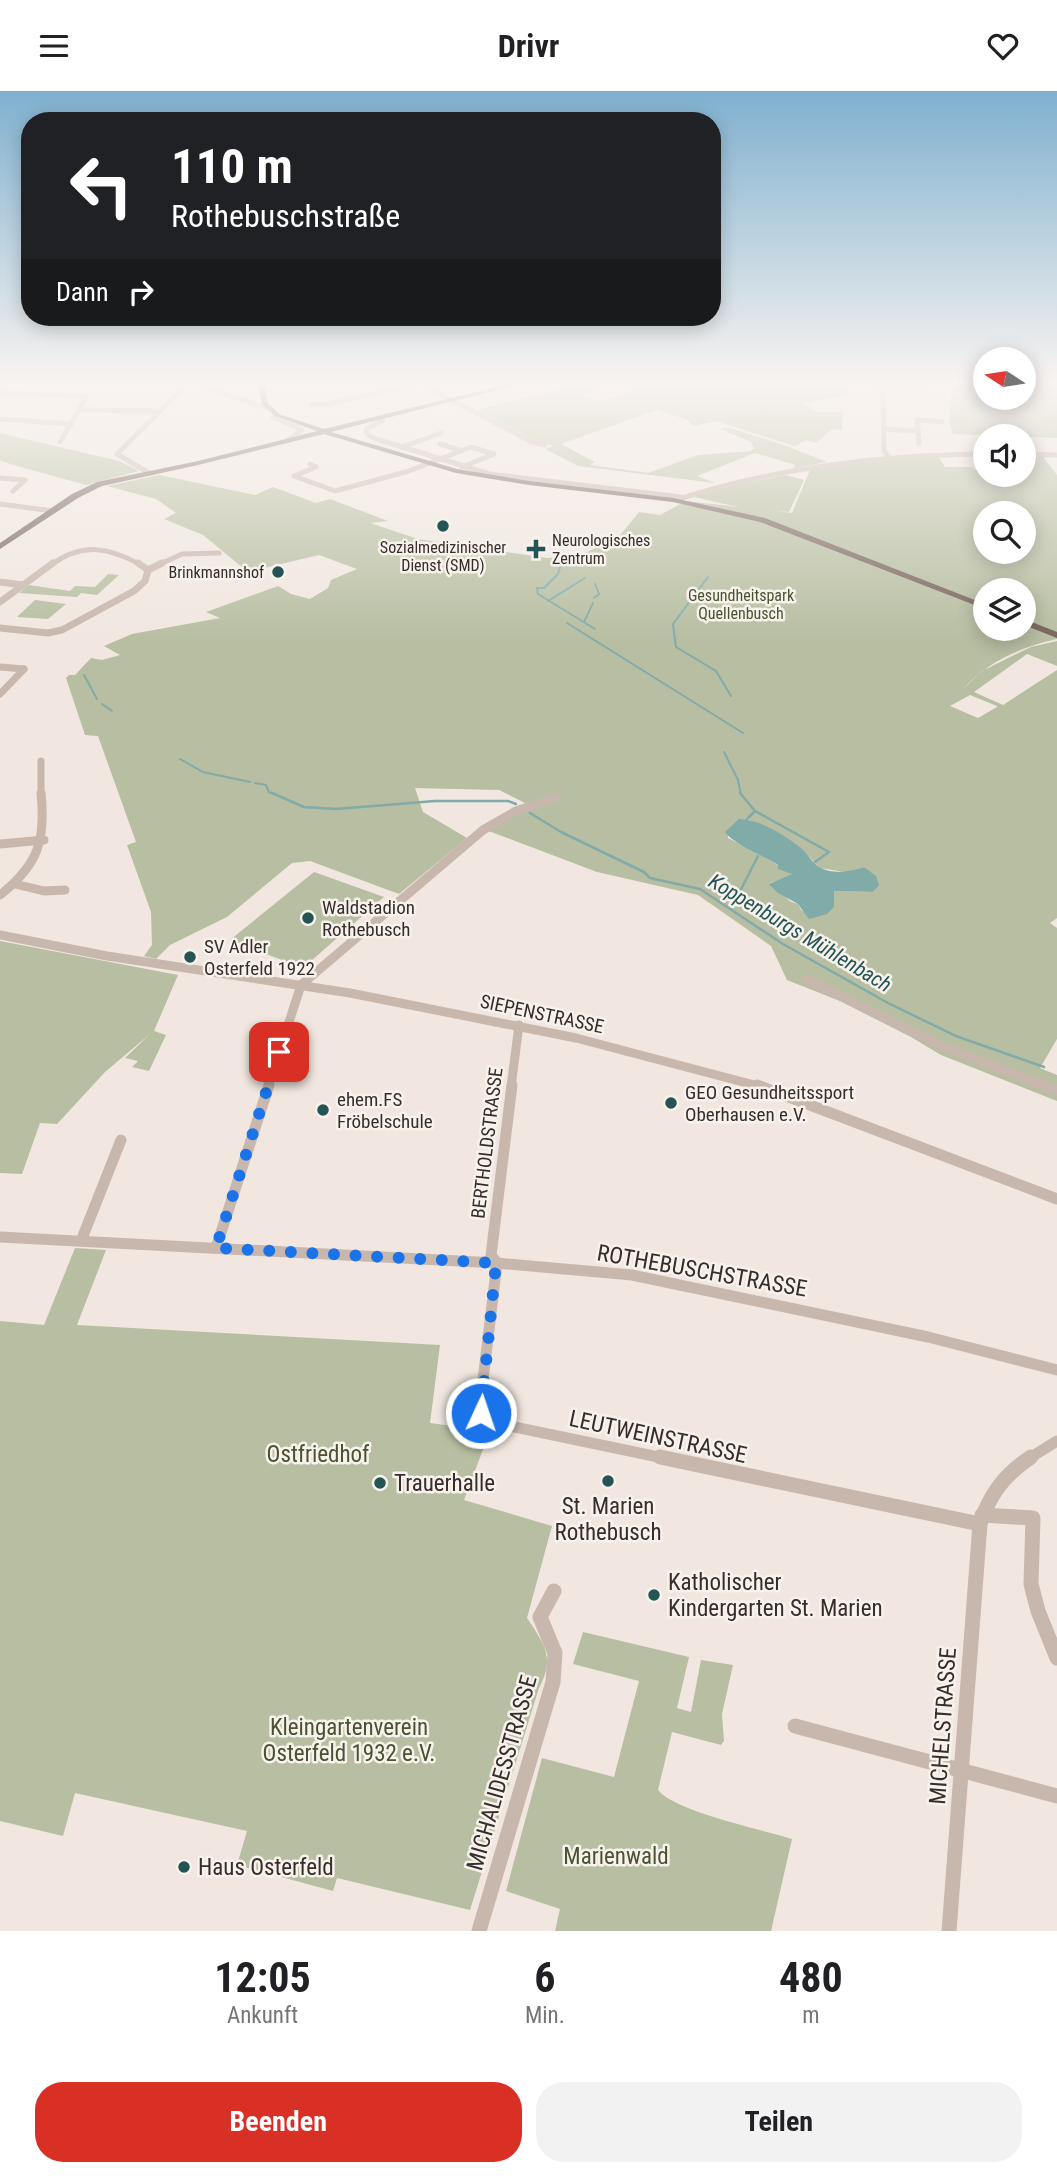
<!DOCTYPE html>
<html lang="de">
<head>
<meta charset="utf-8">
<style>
  :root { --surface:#fff; --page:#f2f2f2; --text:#202124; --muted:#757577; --accent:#d93025 }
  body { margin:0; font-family:"Roboto Condensed",sans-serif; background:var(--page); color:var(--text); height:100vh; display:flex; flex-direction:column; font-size:26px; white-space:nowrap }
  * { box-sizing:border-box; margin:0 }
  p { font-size:23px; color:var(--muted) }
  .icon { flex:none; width:38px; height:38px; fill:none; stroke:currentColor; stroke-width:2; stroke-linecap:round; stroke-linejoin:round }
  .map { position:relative; height:1840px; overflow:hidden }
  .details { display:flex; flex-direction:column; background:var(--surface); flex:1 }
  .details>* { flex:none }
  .guide { position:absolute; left:21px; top:21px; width:700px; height:214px; border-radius:28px; box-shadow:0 4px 18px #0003; background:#202124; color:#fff; overflow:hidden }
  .needle { width:46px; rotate:282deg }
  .buttons { position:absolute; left:973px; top:256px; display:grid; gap:14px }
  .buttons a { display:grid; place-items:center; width:63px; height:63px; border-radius:50%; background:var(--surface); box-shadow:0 4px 18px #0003; font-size:35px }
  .pin { position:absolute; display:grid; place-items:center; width:60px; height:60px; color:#fff; margin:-30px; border-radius:14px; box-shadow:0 4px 10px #0006 }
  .me { position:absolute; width:77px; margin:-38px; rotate:3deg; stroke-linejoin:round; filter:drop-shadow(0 0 5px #0008) }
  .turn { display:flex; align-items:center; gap:24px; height:147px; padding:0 35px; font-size:32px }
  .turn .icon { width:91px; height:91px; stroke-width:2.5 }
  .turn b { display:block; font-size:49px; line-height:60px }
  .then { display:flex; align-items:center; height:66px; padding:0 35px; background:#0003; gap:14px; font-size:26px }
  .eta { display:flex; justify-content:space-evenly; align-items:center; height:119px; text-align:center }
  .eta b { font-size:42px; font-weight:700; line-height:49px }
  .button { display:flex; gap:14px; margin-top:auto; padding:14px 35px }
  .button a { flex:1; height:80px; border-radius:28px; background:var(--accent); color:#fff; font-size:28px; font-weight:700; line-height:80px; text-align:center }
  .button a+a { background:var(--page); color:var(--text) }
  header { display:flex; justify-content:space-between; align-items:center; height:91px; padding:0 35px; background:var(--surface); font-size:32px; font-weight:700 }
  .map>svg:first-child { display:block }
  .green { fill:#b7bea1; fill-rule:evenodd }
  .water { fill:#81aba9 }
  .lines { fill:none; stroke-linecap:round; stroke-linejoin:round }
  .stream-far1 { stroke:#81aba9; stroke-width:2 }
  .stream { stroke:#81aba9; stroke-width:2.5 }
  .minor-far4 { stroke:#c8b7ad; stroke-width:5 }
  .minor-far3 { stroke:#c8b7ad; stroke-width:7 }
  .minor-far2 { stroke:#c8b7ad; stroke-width:9 }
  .minor-far1 { stroke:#c8b7ad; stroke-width:11 }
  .minor { stroke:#c8b7ad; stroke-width:15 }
  .major { fill:#77645d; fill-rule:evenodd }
  .route { stroke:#1a73e8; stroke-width:12; stroke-dasharray:0 21.6 }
  .poi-dot { fill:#245454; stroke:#f8f2ec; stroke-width:2.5 }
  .labels { text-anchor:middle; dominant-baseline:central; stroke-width:5; stroke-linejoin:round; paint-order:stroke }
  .far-poi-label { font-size:16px; fill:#372d2b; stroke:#f8f2ec; text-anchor:start }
  .far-park-label { font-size:16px; fill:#495331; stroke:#f8f2ec }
  .poi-label { font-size:19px; fill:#372d2b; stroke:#f8f2ec; text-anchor:start }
  .street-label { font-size:19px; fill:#372d2b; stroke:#f8f2ec }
  .water-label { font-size:21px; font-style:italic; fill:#245454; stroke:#f8f2ec }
  .near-street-label { font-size:23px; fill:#372d2b; stroke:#f8f2ec }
  .near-park-label { font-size:23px; fill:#495331; stroke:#f8f2ec }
  .near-poi-label { font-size:23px; fill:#372d2b; stroke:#f8f2ec; text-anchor:start }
</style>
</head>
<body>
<header><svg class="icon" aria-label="menu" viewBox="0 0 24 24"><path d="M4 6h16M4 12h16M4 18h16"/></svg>Drivr<svg class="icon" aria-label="heart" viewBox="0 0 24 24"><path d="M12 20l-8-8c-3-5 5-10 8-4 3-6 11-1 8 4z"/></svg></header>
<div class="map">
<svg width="1057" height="1840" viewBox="0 0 1057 1840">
  <rect width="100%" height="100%" fill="#f1e7e0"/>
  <g class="green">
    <path d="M 584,293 L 603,296 L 579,304 L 599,311 L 645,295 L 641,293 L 831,293 L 855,302 L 803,313 L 818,321 L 843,320 L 842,339 L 832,338 L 816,352 L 807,349 L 794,355 L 716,330 L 693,335 L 688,329 L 657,319 L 561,353 L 595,371 L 590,374 L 648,382 L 698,364 L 751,360 L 754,357 L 751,351 L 720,338 L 727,336 L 784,354 L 827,371 L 794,377 L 795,374 L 755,362 L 697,385 L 715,392 L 578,375 L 545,358 L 554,355 L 534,349 L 477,319 Z"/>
    <path d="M 952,293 L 985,293 L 985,306 L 1024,306 L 1024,293 L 1057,293 L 1057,347 L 953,343 L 949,332 Z"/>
    <path d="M 0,342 L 119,370 L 139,380 L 86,394 L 10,373 L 0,369 Z"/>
    <path d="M 938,365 L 945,376 L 971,376 L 976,380 L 985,380 L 985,383 L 1024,383 L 1024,365 L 1043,366 L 1057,384 L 1057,548 C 1020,556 987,571 962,599 L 982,580 L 1031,556 L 1057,550 L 1057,575 L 1027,563 L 974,601 L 1003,614 L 1057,579 L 1057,827 L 1050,832 L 1057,837 L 1057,948 L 1040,977 L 1057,984 L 1057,1010 L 941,964 L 911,946 L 840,910 L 787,889 L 771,855 L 698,804 L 597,781 L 486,739 L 531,715 L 499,699 L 415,697 L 423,721 L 467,747 L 399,803 L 310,770 L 292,772 L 227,826 L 170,854 L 156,868 L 144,865 L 152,854 L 151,821 L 127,754 L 136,751 L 98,645 L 85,644 L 66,587 L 69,584 L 75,584 L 91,567 L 102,569 L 120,564 L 104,555 L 132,543 L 220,527 L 206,521 L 278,495 L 291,503 L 310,508 L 328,497 L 331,489 L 357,478 L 319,464 L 248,481 L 203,444 L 164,428 L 176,422 L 156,408 L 107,395 L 159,384 L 255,404 L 273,396 L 316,412 L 330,408 L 388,430 L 370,432 L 418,448 L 547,467 L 578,465 L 618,447 L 639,421 L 660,424 L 686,410 L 738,416 L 694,406 L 719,397 L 786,384 L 804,389 L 789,421 L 772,419 L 792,422 L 810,379 L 838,372 ZM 985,422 L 1024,422 L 1024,460 L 985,460 ZM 985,499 L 1024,499 L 1024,537 L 985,537 ZM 970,604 L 997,615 L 997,616 L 978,627 L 950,615 ZM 747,728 L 778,743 L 800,757 L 820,777 L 845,781 L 864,776 L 879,795 L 873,801 L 834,800 L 802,820 L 798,813 L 791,811 L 770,792 L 793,784 C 771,769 751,759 728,747 L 728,743 Z"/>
    <path d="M 108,483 L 119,484 L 97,504 L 81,502 L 77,506 L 19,502 L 29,494 L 70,500 L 75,495 L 95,496 Z"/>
    <path d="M 35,509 L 66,513 L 48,528 L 17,526 Z"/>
    <path d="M 314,781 L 384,806 L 303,877 L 230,849 Z"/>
    <path d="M 0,850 L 178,884 L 154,940 L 166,944 L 149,980 L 132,976 L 138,970 L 125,967 L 150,943 L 105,981 L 57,1033 L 40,1032 L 22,1083 L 0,1082 Z"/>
    <path d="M 75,1157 L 106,1159 L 77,1234 L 440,1254 L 430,1332 L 490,1340 L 464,1409 L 552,1435 L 527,1527 C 545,1554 555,1567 539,1597 L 470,1819 L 337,1787 L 333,1800 L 237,1774 L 247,1740 L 75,1702 L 63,1745 L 0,1730 L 0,1230 L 44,1234 Z"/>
    <path d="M 583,1541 L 689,1566 L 677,1617 L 691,1621 L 701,1569 L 733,1574 L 722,1623 L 724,1650 L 721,1654 L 672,1641 L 658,1699 C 674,1720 763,1739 792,1748 L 771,1840 L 555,1840 L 560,1818 L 506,1800 L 542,1667 L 614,1686 L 639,1590 L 573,1573 Z"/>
  </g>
  <path class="water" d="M 739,728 C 760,728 786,745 802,758 C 808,764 814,774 821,777 C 835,784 850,780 864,776 L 876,785 L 879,795 L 873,801 L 834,800 L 834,816 L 827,823 L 809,828 L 798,813 L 778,802 L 769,793 L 792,783 L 778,778 L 778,774 C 764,765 733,753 725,741 Z"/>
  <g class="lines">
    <g class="stream-far1">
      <path d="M 563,466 L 558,483 L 544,497 L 537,497 L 538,503 L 595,538"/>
      <path d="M 708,486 L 673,533 L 676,556 L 716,580 L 731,605"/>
      <path d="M 594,507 L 599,503 L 595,493"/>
      <path d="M 548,510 L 585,487"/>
      <path d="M 584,531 L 593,512"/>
      <path d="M 567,532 L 743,642"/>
      <path d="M 84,584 L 97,608"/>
      <path d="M 102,613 L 112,620"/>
      <path d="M 724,661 L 738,689 L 741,704"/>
      <path d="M 180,668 L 203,681 L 250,691"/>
      <path d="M 255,692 L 266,694 L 269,701 L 276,704"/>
    </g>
    <g class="stream">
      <path d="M 272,702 L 304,716 L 336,718 L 435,710 L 508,710 L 516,713"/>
      <path d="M 740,702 L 755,720 L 747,728"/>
      <path d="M 755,720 L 829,761 L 815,771"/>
      <path d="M 530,722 L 561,741 L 644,781 L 650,787 L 700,798 L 783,853 L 888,912 L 956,945 L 1044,976"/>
      <path d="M 731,818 L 758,765"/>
    </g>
    <g class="minor-far4">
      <path d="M 196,293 L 270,318"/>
      <path d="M 421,293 L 532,351 L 545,354"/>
      <path d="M 874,293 L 883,303 L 884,360 L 889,366"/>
      <path d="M 876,295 L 920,297 L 929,293"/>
      <path d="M 0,302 L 87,305 L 60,351"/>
      <path d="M 321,313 L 311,314 L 327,313 L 416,293"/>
      <path d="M 79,319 L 157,320"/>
      <path d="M 277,324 L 273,326 L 302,339 L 288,349"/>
      <path d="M 0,328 L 71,333"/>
      <path d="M 383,329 L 367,338 L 366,342 L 373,347 L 490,383 L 681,406"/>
      <path d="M 884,338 L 918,340"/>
      <path d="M 919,352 L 917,329 L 942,331"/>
      <path d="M 440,353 L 460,359"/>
      <path d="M 402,356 L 441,342"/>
      <path d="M 1024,363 L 1057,364"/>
      <path d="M 310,373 L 316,376 L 294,385 L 335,400 L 409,380 L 471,356 L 494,363 L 462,376"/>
      <path d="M 149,382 L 117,363 L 187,293"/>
      <path d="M 0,387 L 25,389 L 13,400"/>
      <path d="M 676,409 C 777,376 879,364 985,363"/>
      <path d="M 0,413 L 53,420"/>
      <path d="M 51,474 C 82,451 108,456 141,474"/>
      <path d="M 158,474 L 182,463 L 219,462"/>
    </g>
    <g class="minor-far3">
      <path d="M 148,479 L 162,472"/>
      <path d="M 0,491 L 23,494"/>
      <path d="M 0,511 L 53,472"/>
      <path d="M 0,537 L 48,542 L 62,539 L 134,500 L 145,490 L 148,479 L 138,472"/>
      <path d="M 0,576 L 24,578"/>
      <path d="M 0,603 L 24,578"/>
      <path d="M 41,670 L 41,704"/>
    </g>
    <g class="minor-far2">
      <path d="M 0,753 L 44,749"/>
      <path d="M 15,793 L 44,800 L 65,799"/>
      <path d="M 0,804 C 38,774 46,750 41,702"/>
      <path d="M 0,844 L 107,865 L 350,902 L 576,947 L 762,996"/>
      <path d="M 806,888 L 937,953 L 1047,996"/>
      <path d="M 268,996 L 301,894 L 483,739 L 516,720 L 557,706"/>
      <path d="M 511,996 L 519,934"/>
    </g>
    <g class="minor-far1">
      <path d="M 512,994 L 491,1164 L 497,1172 L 480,1314 L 486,1330 L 668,1368"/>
      <path d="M 757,994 L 1057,1108"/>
      <path d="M 1043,994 L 1057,1000"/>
      <path d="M 0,1146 L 497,1172 L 632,1184 L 928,1246 L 1057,1279"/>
      <path d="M 81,1150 L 121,1049"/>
      <path d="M 216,1157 L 269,994"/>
      <path d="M 1028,1368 L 1057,1350"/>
    </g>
    <g class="minor">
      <path d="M 660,1366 L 980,1433"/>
      <path d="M 982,1424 L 1033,1427 L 1031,1493 L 1038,1520 L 1057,1567"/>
      <path d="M 795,1635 L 1057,1705"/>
      <path d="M 479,1840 L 553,1591 L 555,1562 L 540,1526 L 554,1500"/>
      <path d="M 949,1840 L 980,1433 C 990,1403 1004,1384 1031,1366"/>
    </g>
    <g class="major">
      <path d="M 258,293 L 264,293 L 268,312 L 279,323 L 324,338 L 509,293 L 518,293 L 517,294 L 331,341 L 457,378 L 529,390 L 673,407 L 765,427 L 985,513 L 985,518 L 760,431 L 673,411 L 529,394 L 456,382 L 324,343 L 198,374 L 102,395 L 78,407 L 0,458 L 0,452 L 72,403 L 97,391 L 198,370 L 317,340 L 275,325 L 262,313 Z"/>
      <path d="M 1024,528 L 1057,541 L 1057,547 L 1024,534 Z"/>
    </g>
  </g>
  <linearGradient id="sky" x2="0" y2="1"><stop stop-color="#7fb0cf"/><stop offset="0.53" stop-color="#f9f4f1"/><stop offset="1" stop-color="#f9f4f1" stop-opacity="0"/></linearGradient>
  <rect width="1057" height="550" fill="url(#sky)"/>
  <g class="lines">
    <path class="route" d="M 279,961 L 216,1157 L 496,1172 L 481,1322"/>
  </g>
  <g class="poi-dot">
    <circle cx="443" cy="435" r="7"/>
    <path d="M532.5 447.5h7v7h7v7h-7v7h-7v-7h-7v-7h7z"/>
    <circle cx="278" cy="481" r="7"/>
    <circle cx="308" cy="827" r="7"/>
    <circle cx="190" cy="866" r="7"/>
    <circle cx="671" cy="1012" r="7"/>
    <circle cx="323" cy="1019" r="7"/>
    <circle cx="608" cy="1390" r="7"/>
    <circle cx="380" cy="1392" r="7"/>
    <circle cx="654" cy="1504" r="7"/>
    <circle cx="184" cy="1776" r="7"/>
  </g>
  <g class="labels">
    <g class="far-poi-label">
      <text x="552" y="449">Neurologisches<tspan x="552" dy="18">Zentrum</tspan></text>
      <text x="443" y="456" text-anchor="middle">Sozialmedizinischer<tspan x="443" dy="18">Dienst (SMD)</tspan></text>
      <text x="264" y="481" text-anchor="end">Brinkmannshof</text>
    </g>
    <g class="far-park-label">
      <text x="741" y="504">Gesundheitspark<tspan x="741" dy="18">Quellenbusch</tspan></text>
    </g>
    <g class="poi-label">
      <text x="322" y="816">Waldstadion<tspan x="322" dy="22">Rothebusch</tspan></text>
      <text x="204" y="855">SV Adler<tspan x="204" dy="22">Osterfeld 1922</tspan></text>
      <text x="685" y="1001">GEO Gesundheitssport<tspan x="685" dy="22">Oberhausen e.V.</tspan></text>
      <text x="337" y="1008">ehem.FS<tspan x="337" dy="22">Fröbelschule</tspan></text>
    </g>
    <g class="street-label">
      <text transform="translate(542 923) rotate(12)">SIEPENSTRASSE</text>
      <text transform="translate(487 1052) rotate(-83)">BERTHOLDSTRASSE</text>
    </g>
    <g class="water-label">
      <text transform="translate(800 842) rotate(31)">Koppenburgs Mühlenbach</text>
    </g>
    <g class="near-street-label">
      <text transform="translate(702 1180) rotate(10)">ROTHEBUSCHSTRASSE</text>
      <text transform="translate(658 1346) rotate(12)">LEUTWEINSTRASSE</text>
      <text transform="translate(943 1635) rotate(-86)">MICHELSTRASSE</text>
      <text transform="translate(502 1682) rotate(-74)">MICHALIDESSTRASSE</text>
    </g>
    <g class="near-park-label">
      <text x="318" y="1363">Ostfriedhof</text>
      <text x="349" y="1636">Kleingartenverein<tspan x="349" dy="26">Osterfeld 1932 e.V.</tspan></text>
      <text x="616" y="1765">Marienwald</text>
    </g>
    <g class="near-poi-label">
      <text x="394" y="1392">Trauerhalle</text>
      <text x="608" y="1415" text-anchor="middle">St. Marien<tspan x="608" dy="26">Rothebusch</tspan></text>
      <text x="668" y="1491">Katholischer<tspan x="668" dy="26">Kindergarten St. Marien</tspan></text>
      <text x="198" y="1776">Haus Osterfeld</text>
    </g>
  </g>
</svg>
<div class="buttons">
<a><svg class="needle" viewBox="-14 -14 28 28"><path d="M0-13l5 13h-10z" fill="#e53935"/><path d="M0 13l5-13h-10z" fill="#757577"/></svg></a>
<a><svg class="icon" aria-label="sound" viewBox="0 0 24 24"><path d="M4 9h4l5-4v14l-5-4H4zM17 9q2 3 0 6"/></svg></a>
<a><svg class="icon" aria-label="search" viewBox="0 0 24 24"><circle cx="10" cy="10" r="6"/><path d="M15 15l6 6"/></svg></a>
<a><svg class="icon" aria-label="layers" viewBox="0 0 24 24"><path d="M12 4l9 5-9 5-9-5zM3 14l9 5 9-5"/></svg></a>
</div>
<div class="pin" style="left:279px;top:961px;background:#d93025"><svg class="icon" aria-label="arrive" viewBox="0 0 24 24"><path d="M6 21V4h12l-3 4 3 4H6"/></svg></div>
<svg class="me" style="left:481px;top:1322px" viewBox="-20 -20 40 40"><circle r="17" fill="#1a73e8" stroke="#fff" stroke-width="3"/><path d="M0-11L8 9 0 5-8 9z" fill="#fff"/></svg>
<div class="guide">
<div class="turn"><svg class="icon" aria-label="left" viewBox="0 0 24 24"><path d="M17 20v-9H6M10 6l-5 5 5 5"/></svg><div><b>110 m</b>Rothebuschstraße</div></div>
<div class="then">Dann<svg class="icon" aria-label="right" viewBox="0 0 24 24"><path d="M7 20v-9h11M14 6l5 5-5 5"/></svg></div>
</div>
</div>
<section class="details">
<div class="eta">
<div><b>12:05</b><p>Ankunft</p></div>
<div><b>6</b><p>Min.</p></div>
<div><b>480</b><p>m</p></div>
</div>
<div class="button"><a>Beenden</a><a>Teilen</a></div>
</section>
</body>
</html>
